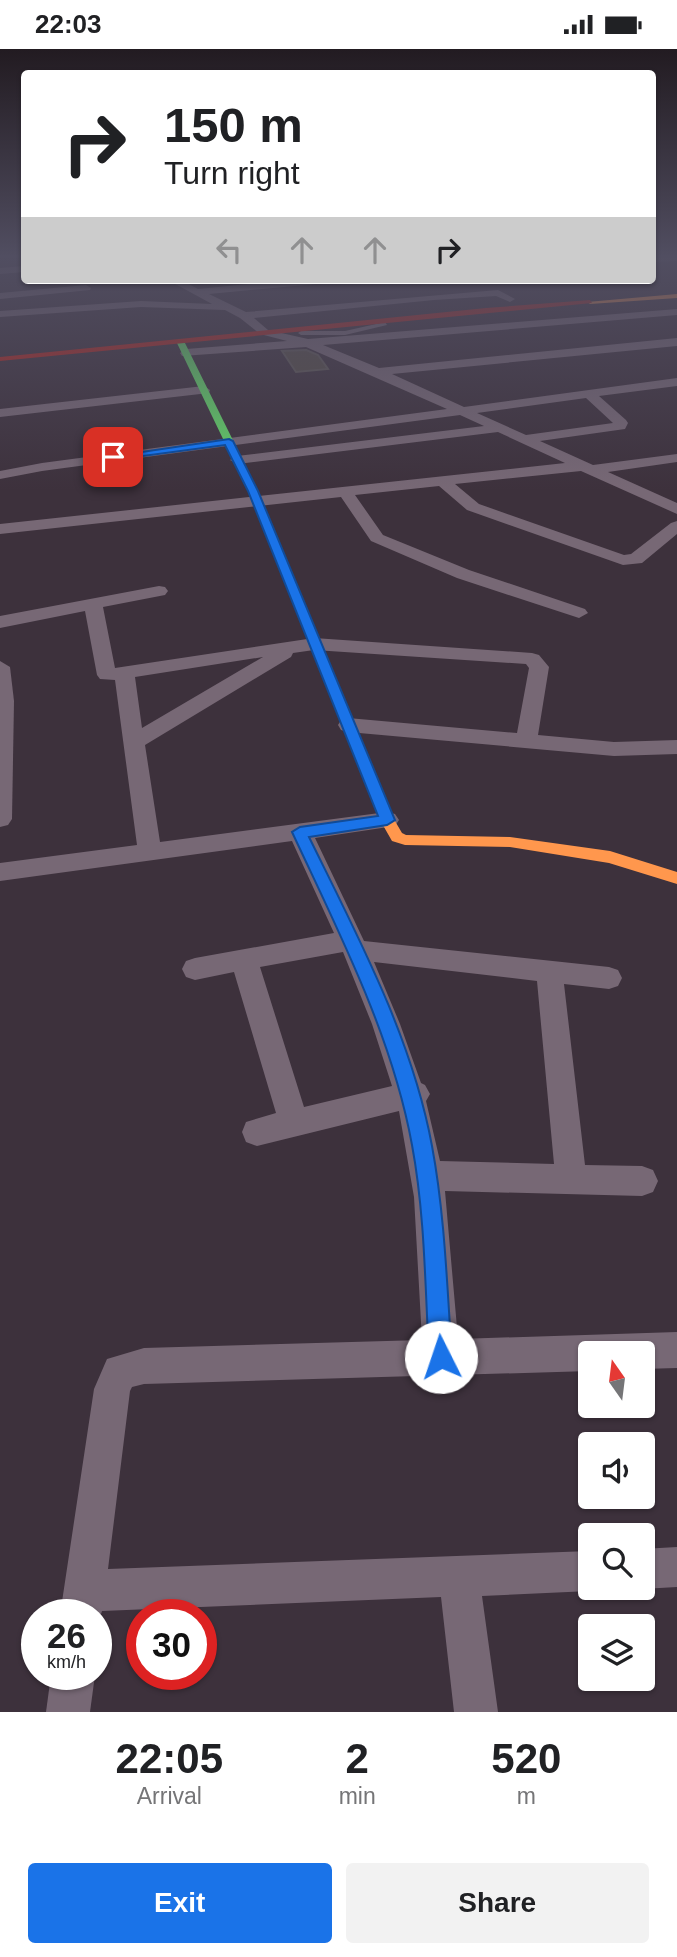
<!DOCTYPE html>
<html lang="en">
<head>
<meta charset="utf-8">
<style>
  :root { --surface:#fff; --page:#f2f2f2; --text:#202124; --muted:#757577; --accent:#1a73e8 }
  body { margin:0; font-family:Helvetica,sans-serif; background:var(--page); color:var(--text); height:100vh; display:flex; flex-direction:column; font-size:26px; white-space:nowrap }
  * { box-sizing:border-box; margin:0 }
  p { font-size:23px; color:var(--muted) }
  .icon { flex:none; width:38px; height:38px; fill:none; stroke:currentColor; stroke-width:2; stroke-linecap:round; stroke-linejoin:round }
  .map { position:relative; height:1663px; overflow:hidden }
  .details { display:flex; flex-direction:column; background:var(--surface); flex:1 }
  .details>* { flex:none }
  .banner { position:absolute; left:21px; top:21px; width:635px; height:214px; border-radius:7px; box-shadow:0 2px 5px #0004; background:#fff; color:var(--text); overflow:hidden }
  .needle { width:46px; rotate:346deg }
  .buttons { position:absolute; left:578px; top:1292px; display:grid; gap:14px }
  .buttons a { display:grid; place-items:center; width:77px; height:77px; border-radius:7px; background:var(--surface); box-shadow:0 2px 5px #0004; font-size:35px }
  .speed { position:absolute; left:21px; top:1550px; display:flex; gap:14px; font-size:35px; font-weight:700; text-align:center }
  .speed>* { display:grid; place-content:center; width:91px; height:91px; border-radius:50%; background:var(--surface); box-shadow:0 2px 5px #0004; line-height:1 }
  .speed small { font-size:18px; font-weight:400 }
  .speed .limit { border:10px solid #d22; background:#fff; color:#111 }
  .pin { position:absolute; display:grid; place-items:center; width:60px; height:60px; color:#fff; margin:-30px; border-radius:14px; box-shadow:0 4px 10px #0006 }
  .me { position:absolute; width:77px; margin:-38px; rotate:356deg; stroke-linejoin:round; filter:drop-shadow(0 0 5px #0008) }
  .turn { display:flex; align-items:center; gap:24px; height:147px; padding:0 28px; font-size:32px }
  .turn .icon { width:91px; height:91px; stroke-width:2.5 }
  .turn b { display:block; font-size:49px; line-height:60px }
  .lanes { display:flex; align-items:center; height:66px; padding:0 28px; background:#0003; justify-content:center; gap:35px; direction:ltr }
  .lanes .off { opacity:.35 }
  .eta { display:flex; justify-content:space-evenly; align-items:center; height:119px; text-align:center }
  .eta b { font-size:42px; font-weight:800; line-height:49px }
  .primary-button { display:flex; gap:14px; margin-top:auto; padding:14px 28px }
  .primary-button a { flex:1; height:80px; border-radius:7px; background:var(--accent); color:#fff; font-size:28px; font-weight:800; line-height:80px; text-align:center }
  .primary-button a+a { background:var(--page); color:var(--text) }
  .status { display:flex; justify-content:space-between; align-items:center; height:49px; padding:0 35px; background:var(--surface); direction:ltr }
  .status svg { height:19px; fill:currentColor }
  .map>svg:first-child { display:block }
  .building { fill:#544c46; stroke:#5d5755; stroke-width:2 }
  .lines { fill:none; stroke-linecap:round; stroke-linejoin:round }
  .lane { fill:#776875; fill-rule:evenodd }
  .street { fill:#776875; fill-rule:evenodd }
  .fast { fill:#63d668; fill-rule:evenodd }
  .slow { fill:#ff974d; fill-rule:evenodd }
  .jam { fill:#b3261e; fill-rule:evenodd }
  .route { fill:#1a73e8; stroke:#114b97; stroke-width:2 }
</style>
</head>
<body>
<div class="status"><b>22:03</b><svg viewBox="0 0 49 12"><path d="M0 12V9h3v3zM5 12V6h3v6zM10 12V3h3v9zM15 12V0h3v12zM26 1h20v11H26zM47 4h2v5h-2z"/></svg></div>
<div class="map">
<svg width="677" height="1663" viewBox="0 0 677 1663">
  <rect width="100%" height="100%" fill="#3d313c"/>
  <path class="building" d="M 306,301 L 318,306 L 328,320 L 296,323 L 282,302 Z"/>
  <g class="lines">
    <path class="lane" d="M 385,273 L 387,276 L 345,286 L 301,286 L 298,284 L 301,282 L 345,282 Z"/>
    <g class="street">
      <path d="M 653,208 L 677,208 L 677,212 L 653,213 Z"/>
      <path d="M 24,217 L 24,223 L 0,225 L 0,219 Z"/>
      <path d="M 168,231 L 181,231 L 198,240 L 258,234 L 255,231 L 332,231 L 327,234 L 209,245 L 246,263 L 498,241 L 515,250 L 510,253 L 496,247 L 434,251 L 254,269 L 268,281 L 308,290 L 677,260 L 677,266 L 323,296 L 379,319 L 677,289 L 677,297 L 392,325 L 464,358 L 677,329 L 677,337 L 599,347 L 626,371 L 628,374 L 625,380 L 540,392 L 593,416 L 677,405 L 677,413 L 608,423 L 677,454 L 677,465 L 581,422 L 455,435 L 479,455 L 624,506 L 631,505 L 671,474 L 677,472 L 677,485 L 642,514 L 623,516 L 467,461 L 439,437 L 355,446 L 383,486 L 469,521 L 585,560 L 588,564 L 579,569 L 457,529 L 371,492 L 341,448 L 0,485 L 0,475 L 565,414 L 498,383 L 237,415 L 230,411 L 237,407 L 484,377 L 460,366 L 42,422 L 0,430 L 0,422 L 42,414 L 447,360 L 306,298 L 182,307 L 180,304 L 186,300 L 287,292 L 260,285 L 240,269 L 225,261 L 141,258 L 0,268 L 0,262 L 141,252 L 212,255 ZM 586,349 L 613,374 L 526,386 L 477,364 Z"/>
      <path d="M 86,236 L 91,239 L 90,241 L 0,250 L 0,244 Z"/>
      <path d="M 204,337 L 210,341 L 209,344 L 0,368 L 0,360 Z"/>
      <path d="M 159,537 L 165,538 L 168,542 L 165,546 L 103,558 L 115,619 L 314,589 L 532,604 L 539,606 L 549,618 L 538,686 L 614,693 L 677,691 L 677,705 L 614,707 L 348,683 L 341,681 L 338,676 L 341,671 L 348,669 L 517,684 L 529,619 L 526,615 L 314,601 L 293,604 L 291,608 L 145,696 L 160,793 L 387,763 L 395,765 L 399,771 L 395,777 L 315,789 L 364,892 L 609,918 L 618,921 L 622,929 L 618,937 L 609,940 L 564,935 L 585,1116 L 642,1117 L 653,1121 L 658,1132 L 653,1143 L 642,1147 L 445,1142 L 458,1290 L 677,1283 L 677,1319 L 642,1320 L 642,1304 L 590,1304 L 590,1322 L 144,1335 L 132,1338 L 130,1342 L 108,1520 L 590,1502 L 590,1538 L 600,1538 L 590,1542 L 482,1547 L 498,1663 L 454,1663 L 441,1548 L 102,1562 L 96,1580 L 96,1566 L 60,1566 L 94,1340 L 107,1310 L 144,1299 L 422,1291 L 414,1148 L 399,1062 L 257,1097 L 246,1093 L 242,1083 L 246,1073 L 276,1064 L 234,923 L 195,931 L 186,928 L 182,920 L 186,912 L 195,909 L 334,884 L 292,792 L 0,832 L 0,814 L 137,796 L 115,631 L 100,630 L 97,626 L 85,562 L 0,579 L 0,567 ZM 263,608 L 142,679 L 135,628 ZM 343,903 L 372,975 L 392,1037 L 304,1058 L 260,918 ZM 374,913 L 537,932 L 554,1115 L 440,1112 L 426,1052 L 430,1045 L 425,1036 L 421,1034 L 400,975 Z"/>
      <path d="M 0,612 L 10,618 L 14,652 L 12,770 L 8,776 L 0,778 Z"/>
      <path d="M 677,1498 L 677,1538 L 642,1540 L 637,1538 L 642,1538 L 642,1500 Z"/>
      <path d="M 51,1626 L 95,1626 L 90,1663 L 46,1663 Z"/>
    </g>
    <path class="fast" d="M 180,290 L 184,292 L 258,442 L 394,771 L 392,775 L 382,775 L 380,771 L 248,442 L 176,292 Z"/>
    <g class="slow">
      <path d="M 677,245 L 677,249 L 590,255 L 587,253 Z"/>
      <path d="M 387,766 L 392,767 L 402,784 L 406,786 L 510,788 L 610,802 L 677,823 L 677,835 L 609,814 L 510,798 L 405,796 L 392,792 L 380,771 Z"/>
    </g>
    <path class="jam" d="M 590,251 L 592,254 L 0,312 L 0,308 L 486,259 Z"/>
  </g>
  <linearGradient id="sky" x2="0" y2="1"><stop stop-color="#221b21"/><stop offset="0.47" stop-color="#514e61"/><stop offset="1" stop-color="#514e61" stop-opacity="0"/></linearGradient>
  <rect width="677" height="441" fill="url(#sky)"/>
  <path class="route" d="M 229,390 L 233,392 L 258,442 L 395,771 L 387,776 L 309,788 C 357,886 412,988 432,1097 C 445,1167 447,1238 452,1308 L 449,1316 L 441,1320 L 432,1316 L 429,1308 C 425,1237 425,1166 412,1096 C 392,986 339,884 292,783 L 300,778 L 378,767 L 248,442 L 225,396 L 113,411 L 108,408 Z"/>
</svg>
<div class="buttons">
<a><svg class="needle" viewBox="-14 -14 28 28"><path d="M0-13l5 13h-10z" fill="#e53935"/><path d="M0 13l5-13h-10z" fill="#757577"/></svg></a>
<a><svg class="icon" aria-label="sound" viewBox="0 0 24 24"><path d="M4 9h4l5-4v14l-5-4H4zM17 9q2 3 0 6"/></svg></a>
<a><svg class="icon" aria-label="search" viewBox="0 0 24 24"><circle cx="10" cy="10" r="6"/><path d="M15 15l6 6"/></svg></a>
<a><svg class="icon" aria-label="layers" viewBox="0 0 24 24"><path d="M12 4l9 5-9 5-9-5zM3 14l9 5 9-5"/></svg></a>
</div>
<div class="speed"><div>26<small>km/h</small></div><div class="limit">30</div></div>
<div class="pin" style="left:113px;top:408px;background:#d93025"><svg class="icon" aria-label="arrive" viewBox="0 0 24 24"><path d="M6 21V4h12l-3 4 3 4H6"/></svg></div>
<svg class="me" style="left:441px;top:1308px" viewBox="-20 -20 40 40"><circle r="19" fill="#fff"/><path d="M0-13L10 11 0 6-10 11z" fill="#1a73e8"/></svg>
<div class="banner">
<div class="turn"><svg class="icon" aria-label="right" viewBox="0 0 24 24"><path d="M7 20v-9h11M14 6l5 5-5 5"/></svg><div><b>150 m</b>Turn right</div></div>
<div class="lanes"><svg class="icon off" aria-label="left" viewBox="0 0 24 24"><path d="M17 20v-9H6M10 6l-5 5 5 5"/></svg><svg class="icon off" aria-label="ahead" viewBox="0 0 24 24"><path d="M12 20V5M6 11l6-6 6 6"/></svg><svg class="icon off" aria-label="ahead" viewBox="0 0 24 24"><path d="M12 20V5M6 11l6-6 6 6"/></svg><svg class="icon" aria-label="right" viewBox="0 0 24 24"><path d="M7 20v-9h11M14 6l5 5-5 5"/></svg></div>
</div>
</div>
<section class="details">
<div class="eta">
<div><b>22:05</b><p>Arrival</p></div>
<div><b>2</b><p>min</p></div>
<div><b>520</b><p>m</p></div>
</div>
<div class="primary-button"><a>Exit</a><a>Share</a></div>
</section>
</body>
</html>
